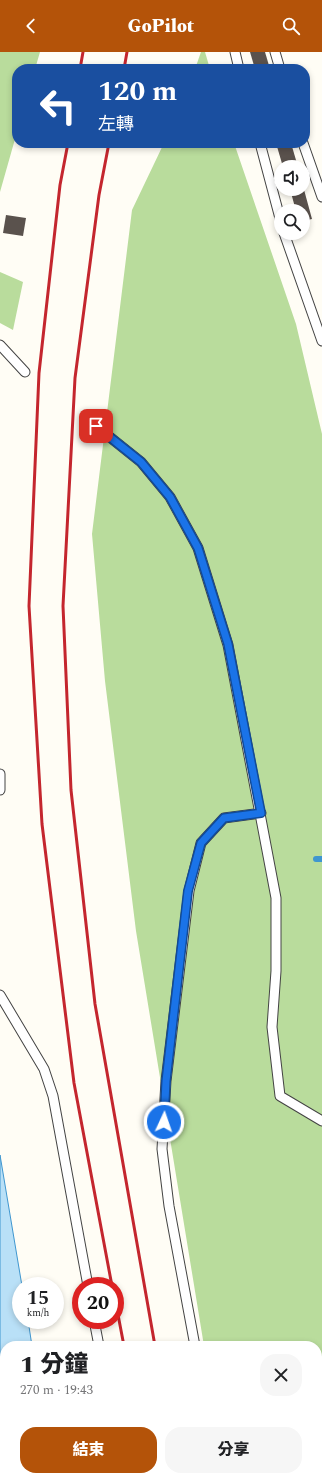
<!DOCTYPE html>
<html lang="zh-TW">
<head>
<meta charset="utf-8">
<style>
  :root { --surface:#fff; --page:#f6f6f6; --text:#202124; --muted:#757577; --accent:#b45309 }
  body { margin:0; font-family:Spectral,"Noto Sans TC",serif; background:var(--page); color:var(--text); height:100vh; display:flex; flex-direction:column; font-size:15px; white-space:nowrap }
  * { box-sizing:border-box; margin:0 }
  p { font-size:13px; color:var(--muted) }
  .icon { flex:none; width:22px; height:22px; fill:none; stroke:currentColor; stroke-width:2; stroke-linecap:round; stroke-linejoin:round }
  .map { position:relative; flex:1; overflow:hidden }
  .drawer { position:absolute; left:0px; top:1289px; width:322px; height:140px; display:flex; flex-direction:column; background:var(--surface); border-radius:16px 16px 0 0; box-shadow:0 2px 6px #0003 }
  .drawer>* { flex:none }
  .hud { position:absolute; left:12px; top:12px; width:298px; height:84px; border-radius:16px; box-shadow:0 2px 6px #0003; background:#1a4fa0; color:#fff; overflow:hidden }
  .buttons { position:absolute; left:274px; top:108px; display:grid; gap:8px }
  .buttons a { display:grid; place-items:center; width:36px; height:36px; border-radius:50%; background:var(--surface); box-shadow:0 2px 6px #0003; font-size:20px }
  .speed { position:absolute; left:12px; top:1225px; display:flex; gap:8px; font-size:20px; font-weight:700; text-align:center }
  .speed>* { display:grid; place-content:center; width:52px; height:52px; border-radius:50%; background:var(--surface); box-shadow:0 2px 6px #0003; line-height:1 }
  .speed small { font-size:10px; font-weight:400 }
  .speed .limit { border:6px solid #d22; background:#fff; color:#111 }
  .pin { position:absolute; display:grid; place-items:center; width:34px; height:34px; color:#fff; margin:-17px; border-radius:8px; box-shadow:0 2px 6px #0006 }
  .me { position:absolute; width:44px; margin:-22px; rotate:3deg; stroke-linejoin:round; filter:drop-shadow(0 0 3px #0008) }
  .turn { display:flex; align-items:center; gap:14px; height:84px; padding:0 20px; font-size:18px }
  .turn .icon { width:52px; height:52px; stroke-width:2.5 }
  .turn b { display:block; font-size:28px; line-height:34px }
  .round { display:grid; place-items:center; flex:none; width:42px; height:42px; border-radius:16px; background:var(--page) }
  .head { display:flex; align-items:center; justify-content:space-between; height:68px; padding:0 20px }
  h1 { font-size:24px; font-weight:800; line-height:30px }
  .button { display:flex; gap:8px; margin-top:auto; padding:8px 20px }
  .button a { flex:1; height:46px; border-radius:16px; background:var(--accent); color:#fff; font-size:16px; font-weight:800; line-height:46px; text-align:center }
  .button a+a { background:var(--page); color:var(--text) }
  header { display:flex; justify-content:space-between; align-items:center; height:52px; padding:0 20px; background:var(--accent); color:#fff; font-size:18px; font-weight:800 }
  .map>svg:first-child { display:block }
  .forest { fill:#b9dc9c }
  .water { fill:#b9e0f7; stroke:#3f96cf }
  .lines { fill:none; stroke-linecap:round; stroke-linejoin:round }
  .stream { stroke:#3f96cf; stroke-width:6 }
  .building { fill:#5a524d }
  .service-casing { stroke:#444; stroke-width:11 }
  .service { stroke:#fff; stroke-width:9 }
  .rail { stroke:#c4262e; stroke-width:3 }
  .route-casing { stroke:#114b97; stroke-width:10 }
  .route { stroke:#1a73e8; stroke-width:7 }
</style>
</head>
<body>
<header><svg class="icon" aria-label="back" viewBox="0 0 24 24"><path d="M15 5l-7 7 7 7"/></svg>GoPilot<svg class="icon" aria-label="search" viewBox="0 0 24 24"><circle cx="10" cy="10" r="6"/><path d="M15 15l6 6"/></svg></header>
<div class="map">
<svg width="322" height="1429" viewBox="0 0 322 1429">
  <rect width="100%" height="100%" fill="#fffdf5"/>
  <g class="forest">
    <path d="M 0,0 L 40,0 L 35,17 L 17,17 L 17,80 L 0,140 Z"/>
    <path d="M 201,0 L 205,0 L 210,17 L 195,17 Z"/>
    <path d="M 164,91 L 234,91 L 296,272 L 322,382 L 322,1429 L 226,1429 L 225,1424 L 317,1424 L 317,1294 L 204,1294 L 136,879 L 105,629 L 92,482 L 132,158 Z"/>
    <path d="M 0,220 L 23,230 L 13,278 L 0,271 Z"/>
  </g>
  <path class="water" d="M 0,1103 L 22,1234 L 21,1234 L 21,1268 L 28,1268 L 32,1294 L 5,1294 L 5,1424 L 55,1424 L 56,1429 L 0,1429 Z"/>
  <g class="lines">
    <path class="stream" d="M 316,807 L 322,807"/>
  </g>
  <g class="building">
    <path d="M 250,0 L 265,0 L 270,17 L 255,17 Z"/>
    <path d="M 276,91 L 291,91 L 298,115 L 283,115 Z"/>
    <path d="M 303,134 L 312,167 L 303,169 L 303,159 L 296,159 L 290,137 L 303,137 Z"/>
    <path d="M 6,163 L 26,166 L 23,184 L 3,181 Z"/>
  </g>
  <g class="lines">
    <g class="service-casing">
      <g id="service">
        <path d="M 235,0 L 239,17"/>
        <path d="M 275,0 L 280,17"/>
        <path d="M 260,91 L 281,170"/>
        <path d="M 303,91 L 322,145"/>
        <path d="M 284,181 L 322,289"/>
        <path d="M 0,293 L 25,320"/>
        <path d="M 96,374 L 141,410 L 170,445 L 198,496 L 228,593 L 276,846 L 276,919 L 272,975 L 280,1044 L 322,1069"/>
        <path d="M 0,722 L 0,738"/>
        <path d="M 0,943 L 44,1017 L 53,1044 L 88,1234"/>
        <path d="M 94,1268 L 99,1294"/>
        <path d="M 195,1294 L 169,1154 L 162,1097 L 166,1029 L 189,839 L 201,791 L 224,766 L 261,761"/>
        <path d="M 123,1424 L 124,1429"/>
        <path d="M 215,1424 L 216,1429"/>
      </g>
    </g>
    <use href="#service" class="service"/>
    <g class="rail">
      <path d="M 80,17 L 83,0"/>
      <path d="M 124,17 L 127,0"/>
      <path d="M 68,91 L 60,133 L 39,321 L 29,554 L 42,772 L 74,1031 L 112,1234"/>
      <path d="M 109,91 L 99,143 L 75,326 L 63,554 L 71,738 L 95,952 L 155,1294"/>
      <path d="M 115,1247 L 124,1294"/>
      <path d="M 148,1424 L 148,1429"/>
      <path d="M 176,1424 L 177,1429"/>
    </g>
  </g>
  <g class="lines">
    <g class="route-casing">
      <path id="route" d="M 96,374 L 141,410 L 170,445 L 198,496 L 228,592 L 261,761 L 224,766 L 201,791 L 188,839 L 166,1029 L 164,1070"/>
    </g>
    <use href="#route" class="route"/>
  </g>
</svg>
<div class="buttons">
<a><svg class="icon" aria-label="sound" viewBox="0 0 24 24"><path d="M4 9h4l5-4v14l-5-4H4zM17 9q2 3 0 6"/></svg></a>
<a><svg class="icon" aria-label="search" viewBox="0 0 24 24"><circle cx="10" cy="10" r="6"/><path d="M15 15l6 6"/></svg></a>
</div>
<div class="speed"><div>15<small>km/h</small></div><div class="limit">20</div></div>
<div class="pin" style="left:96px;top:374px;background:#d93025"><svg class="icon" aria-label="arrive" viewBox="0 0 24 24"><path d="M6 21V4h12l-3 4 3 4H6"/></svg></div>
<svg class="me" style="left:164px;top:1070px" viewBox="-20 -20 40 40"><circle r="17" fill="#1a73e8" stroke="#fff" stroke-width="3"/><path d="M0-11L8 9 0 5-8 9z" fill="#fff"/></svg>
<div class="hud">
<div class="turn"><svg class="icon" aria-label="left" viewBox="0 0 24 24"><path d="M17 20v-9H6M10 6l-5 5 5 5"/></svg><div><b>120 m</b>左轉</div></div>
</div>
<section class="drawer">
<div class="head"><div><h1>1 分鐘</h1><p>270 m · 19:43</p></div><a class="round"><svg class="icon" aria-label="close" viewBox="0 0 24 24"><path d="M6 6l12 12M18 6L6 18"/></svg></a></div>
<div class="button"><a>結束</a><a>分享</a></div>
</section>
</div>
</body>
</html>
